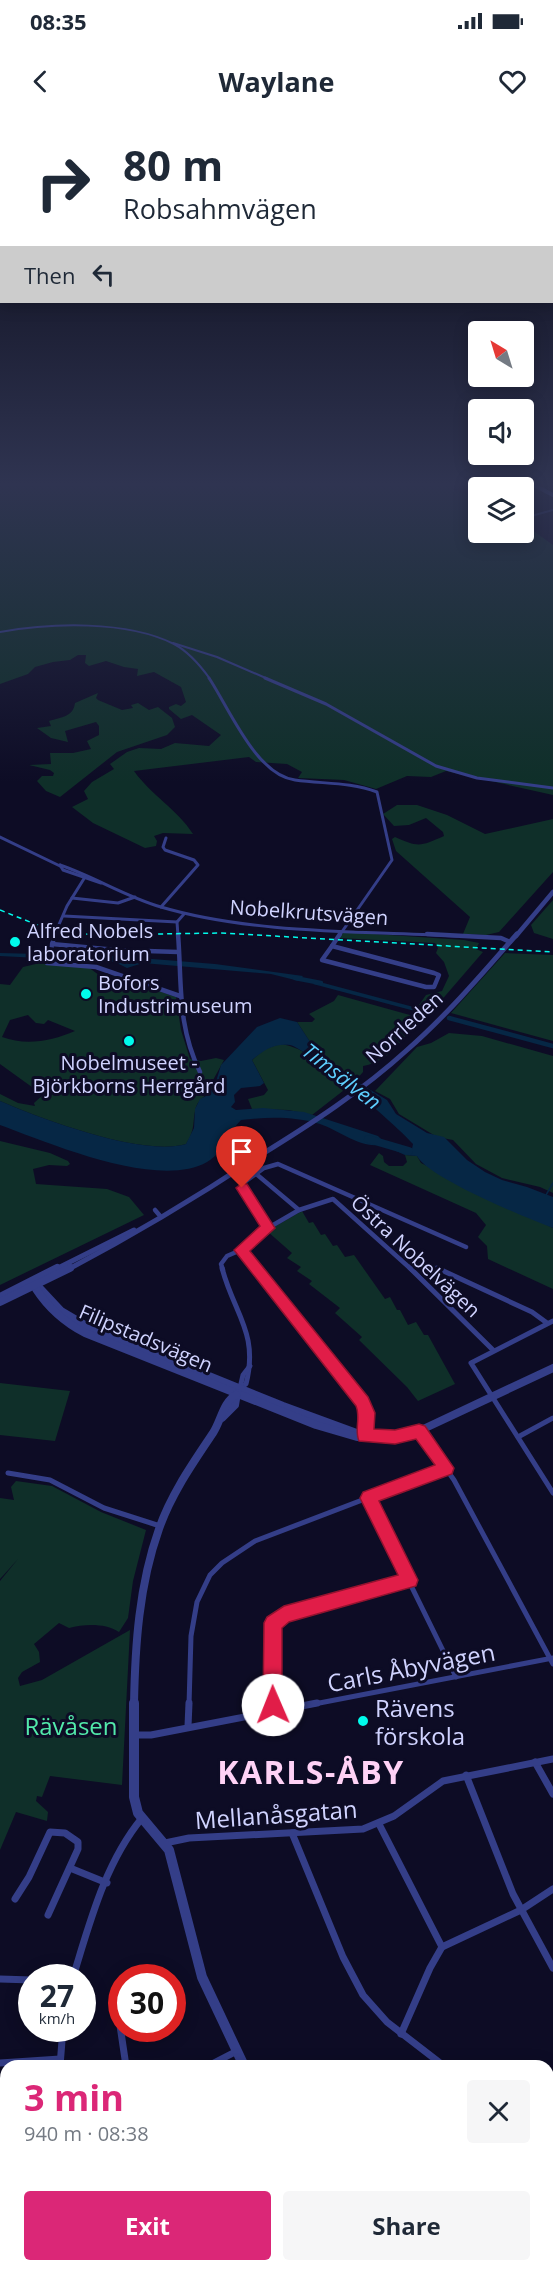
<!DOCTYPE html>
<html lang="en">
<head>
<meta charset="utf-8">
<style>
  :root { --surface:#fff; --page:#f6f6f7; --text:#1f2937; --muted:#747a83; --accent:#db2777 }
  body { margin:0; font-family:"Open Sans",sans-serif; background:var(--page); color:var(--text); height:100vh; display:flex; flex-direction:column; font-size:22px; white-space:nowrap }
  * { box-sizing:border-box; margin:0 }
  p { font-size:20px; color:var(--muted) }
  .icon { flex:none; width:33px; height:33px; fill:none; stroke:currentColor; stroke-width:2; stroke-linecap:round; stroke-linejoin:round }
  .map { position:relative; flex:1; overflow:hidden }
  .drawer { position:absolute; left:0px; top:1940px; width:554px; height:212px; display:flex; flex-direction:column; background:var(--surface); border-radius:18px 18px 0 0; box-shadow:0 3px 15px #0003 }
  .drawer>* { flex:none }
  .banner { position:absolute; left:0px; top:0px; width:554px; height:183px; box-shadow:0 3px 15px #0003; background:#fff; color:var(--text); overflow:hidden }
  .needle { width:39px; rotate:322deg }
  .tools { position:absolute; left:468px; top:201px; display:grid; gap:12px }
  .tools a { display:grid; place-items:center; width:66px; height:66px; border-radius:6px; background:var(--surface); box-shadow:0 3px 15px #0003; font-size:30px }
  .speed { position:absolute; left:18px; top:1844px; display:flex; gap:12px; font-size:30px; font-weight:700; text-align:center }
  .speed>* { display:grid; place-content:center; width:78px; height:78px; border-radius:50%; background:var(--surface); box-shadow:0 3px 15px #0003; line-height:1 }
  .speed small { font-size:15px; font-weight:400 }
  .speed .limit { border:9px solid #d22; background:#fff; color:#111 }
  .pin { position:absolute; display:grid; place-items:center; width:51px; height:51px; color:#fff; margin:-62px -26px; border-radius:50% 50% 50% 0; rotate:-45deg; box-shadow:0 0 6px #0007 }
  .pin .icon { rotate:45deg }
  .me { position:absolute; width:66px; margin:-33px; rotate:359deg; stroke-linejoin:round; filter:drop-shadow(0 0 4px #0008) }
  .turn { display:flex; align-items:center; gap:21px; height:126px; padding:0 24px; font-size:27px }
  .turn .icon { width:78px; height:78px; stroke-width:2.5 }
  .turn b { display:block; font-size:42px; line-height:51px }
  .then { display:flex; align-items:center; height:57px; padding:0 24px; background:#0003; gap:12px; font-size:22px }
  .round { display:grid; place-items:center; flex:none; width:63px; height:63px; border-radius:6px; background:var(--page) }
  .overview { display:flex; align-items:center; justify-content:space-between; height:102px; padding:0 24px }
  h1 { font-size:36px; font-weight:700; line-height:45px; color:var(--accent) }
  .primary-button { display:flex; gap:12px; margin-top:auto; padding:12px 24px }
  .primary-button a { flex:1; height:69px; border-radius:6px; background:var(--accent); color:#fff; font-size:24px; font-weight:700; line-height:69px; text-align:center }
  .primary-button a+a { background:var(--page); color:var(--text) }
  .status { display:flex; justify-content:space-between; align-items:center; height:42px; padding:0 30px; background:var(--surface); direction:ltr }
  .status svg { height:16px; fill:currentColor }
  header { display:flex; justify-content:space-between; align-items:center; height:78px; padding:0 24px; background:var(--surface); font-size:27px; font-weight:700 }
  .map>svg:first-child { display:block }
  .green { fill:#0f2f29; fill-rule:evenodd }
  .water { fill:#062745 }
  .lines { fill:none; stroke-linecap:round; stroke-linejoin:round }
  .stream { stroke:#062745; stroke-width:1.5 }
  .canal { stroke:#062745; stroke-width:4.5 }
  .river { stroke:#062745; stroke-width:8 }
  .minor-far4 { stroke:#343e88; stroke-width:2 }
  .minor-far3 { stroke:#343e88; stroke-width:3 }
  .minor-far2 { stroke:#343e88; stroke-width:4.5 }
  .minor-far1 { stroke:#343e88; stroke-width:5 }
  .minor { stroke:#343e88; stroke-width:7 }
  .tertiary-far3 { stroke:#343e88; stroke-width:4.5 }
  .tertiary-far2 { stroke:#343e88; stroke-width:5 }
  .tertiary-far1 { stroke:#343e88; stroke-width:8 }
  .tertiary { stroke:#343e88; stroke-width:10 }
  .secondary { stroke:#677cff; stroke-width:4 }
  .rail { stroke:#00fbec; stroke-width:1.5; stroke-dasharray:5 4; stroke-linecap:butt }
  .route { fill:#e11d48; stroke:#92132f; stroke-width:1.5 }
  .poi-dot { fill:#00fbec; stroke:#0d0c25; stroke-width:2 }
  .labels { text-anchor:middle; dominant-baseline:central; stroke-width:6; stroke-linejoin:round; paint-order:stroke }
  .street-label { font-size:20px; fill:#d0d3ff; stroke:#0d0c25 }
  .poi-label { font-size:20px; fill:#d0d3ff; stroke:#0d0c25; text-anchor:start }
  .water-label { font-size:21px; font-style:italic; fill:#5ecfff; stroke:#0d0c25 }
  .near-street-label { font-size:24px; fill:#d0d3ff; stroke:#0d0c25 }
  .near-poi-label { font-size:24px; fill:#d0d3ff; stroke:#0d0c25; text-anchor:start }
  .near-park-label { font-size:24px; fill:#52e9ab; stroke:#0d0c25 }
  .near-district-label { font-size:32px; font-weight:bold; letter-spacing:1.5px; fill:#ffd2f6; stroke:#0d0c25 }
</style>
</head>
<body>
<div class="status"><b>08:35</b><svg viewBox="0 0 49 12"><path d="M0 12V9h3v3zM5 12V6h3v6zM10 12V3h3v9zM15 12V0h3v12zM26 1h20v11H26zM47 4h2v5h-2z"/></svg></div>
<header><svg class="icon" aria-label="back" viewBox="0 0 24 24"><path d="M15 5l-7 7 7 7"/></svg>Waylane<svg class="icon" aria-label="heart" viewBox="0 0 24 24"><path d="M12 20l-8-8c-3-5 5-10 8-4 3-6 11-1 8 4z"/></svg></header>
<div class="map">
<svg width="553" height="2150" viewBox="0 0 553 2150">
  <rect width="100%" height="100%" fill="#0d0c25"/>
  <g class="green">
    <path d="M 0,361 L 470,361 L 452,369 L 478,379 L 478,402 L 476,403 L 478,412 L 524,412 L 524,404 L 525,405 L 553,425 L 553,675 L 446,651 L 431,657 L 407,656 L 376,669 L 344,660 L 298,658 L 302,652 L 287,644 L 256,642 L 249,637 L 134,651 C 151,675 177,689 193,714 L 163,713 L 154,716 L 157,721 L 156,726 L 145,728 L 93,703 L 72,687 L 88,679 L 84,671 L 92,662 L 114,649 L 110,644 L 127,632 L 139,628 L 161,629 L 175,623 L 209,626 L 221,615 L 192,595 L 181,599 L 169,589 L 169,587 L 176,584 L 181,586 L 186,582 L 181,567 L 154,552 L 137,556 L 138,549 L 124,547 L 106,541 L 89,546 L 85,543 L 86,535 L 78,535 L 70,540 L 53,542 L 35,547 L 28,554 L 0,564 Z"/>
    <path d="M 98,573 L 96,578 L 98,580 L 122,590 L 133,588 L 131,585 L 138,583 L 149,590 L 158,587 L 172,598 L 175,607 L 167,615 L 117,632 L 60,677 L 46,671 L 37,661 L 42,656 L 53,656 L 54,653 L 50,650 L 29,645 L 51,644 L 50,633 L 73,633 L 91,629 L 87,621 L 99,615 L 99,606 L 96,602 L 65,611 L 68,622 L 51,618 L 37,608 L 51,606 L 49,601 C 62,597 73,597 75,583 Z"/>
    <path d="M 397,685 L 417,685 L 447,695 L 485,714 L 553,699 L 553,752 L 499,812 L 486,815 L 463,814 L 470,797 L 396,731 L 392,719 L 395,717 C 419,728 421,726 444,716 L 443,712 L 426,698 L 409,705 L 394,706 L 383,694 Z"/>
    <path d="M 553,780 L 553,819 L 534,813 L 531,805 Z"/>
    <path d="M 344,812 L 464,820 L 479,823 L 476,829 L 483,832 L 433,890 L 419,885 L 426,875 L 442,871 L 449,856 L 444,842 L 436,833 L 438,828 L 435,823 L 339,818 Z"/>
    <path d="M 505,833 L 553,835 L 553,921 L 451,893 Z"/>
    <path d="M 40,843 L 88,847 L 107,861 L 115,856 L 176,877 L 181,910 L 190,939 L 201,941 L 216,938 L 224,940 L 212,962 L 215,965 C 210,973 199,978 196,987 C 192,1001 196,1009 186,1024 C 142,1037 42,999 0,981 L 0,974 L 18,983 L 35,986 L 34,983 L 43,975 L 0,944 L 0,864 L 10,865 L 23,847 ZM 28,895 L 36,903 L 44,904 L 48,900 L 75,911 C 52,921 26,926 2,917 L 10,900 Z"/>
    <path d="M 338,875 L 417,897 L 418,902 C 400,921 390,941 363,946 L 363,952 L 355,961 L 331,946 L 318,934 L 297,902 L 312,902 L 315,899 L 309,894 L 334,881 Z"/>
    <path d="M 449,913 L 482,916 L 553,936 L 553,1073 L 540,1067 L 502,1058 L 476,1044 L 453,1020 L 437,1017 L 399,994 L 390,979 L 375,971 L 417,927 L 431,923 Z"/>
    <path d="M 280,924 C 307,927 327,950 348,967 L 312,995 L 288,990 L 252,989 L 248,979 L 264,975 L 268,970 L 252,940 L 265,929 Z"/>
    <path d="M 0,1021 L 50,1033 L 68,1041 L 70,1044 L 67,1046 L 49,1045 L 33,1049 L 36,1064 L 107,1069 L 129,1077 L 144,1095 L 0,1165 Z"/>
    <path d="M 379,1033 L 383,1036 L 384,1042 L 389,1046 L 403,1046 L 407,1042 L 405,1035 L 417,1036 L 421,1043 L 553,1108 L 553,1169 L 488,1139 L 487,1126 L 478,1117 L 486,1105 L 476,1093 L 370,1045 Z"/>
    <path d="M 302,1091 L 309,1103 L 313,1102 L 321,1115 L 325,1114 L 333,1126 L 337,1125 L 345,1137 L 354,1135 L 385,1179 L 390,1177 L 397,1190 L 400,1190 L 408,1205 L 416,1202 L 424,1215 L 428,1215 L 455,1264 L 418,1281 L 407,1267 L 359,1220 L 362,1217 L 335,1193 L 340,1188 L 309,1164 L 312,1161 L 297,1151 L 301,1147 L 287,1138 L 292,1133 L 267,1111 Z"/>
    <path d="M 0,1263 L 70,1271 L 55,1321 L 0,1315 Z"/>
    <path d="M 16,1361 L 52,1366 L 101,1392 L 146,1410 L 133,1461 L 128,1498 L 119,1512 C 105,1503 85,1504 69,1508 L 59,1503 L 34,1524 L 39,1532 L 40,1542 L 22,1552 L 18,1558 L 20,1566 L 42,1560 L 130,1510 L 122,1665 L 50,1656 L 42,1677 L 37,1676 L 36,1681 L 48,1692 L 47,1701 L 16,1692 L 0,1730 L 0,1461 L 18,1439 L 0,1459 L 0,1378 L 14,1380 L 11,1367 Z"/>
    <path d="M 6,2058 L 6,2145 L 62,2145 L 64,2150 L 0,2150 L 0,2062 Z"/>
  </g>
  <g class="water">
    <path d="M 0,833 L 115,836 L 215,844 L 303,856 L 299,861 L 271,854 L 143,843 L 127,848 L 115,842 L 0,836 Z"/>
    <path d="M 316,861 L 421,889 L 430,893 L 411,890 L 313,864 Z"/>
    <path d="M 280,898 L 297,902 L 318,934 L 331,946 L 387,980 L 396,994 L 427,1013 L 444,1017 L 467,1040 L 485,1052 L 502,1060 L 527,1067 L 553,1077 L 553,1108 C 526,1098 429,1058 417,1036 L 405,1035 L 396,1031 L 398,1028 L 412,1029 L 413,1024 C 399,1007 308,929 290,925 C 274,923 264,930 252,940 L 264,963 L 260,966 L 241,968 L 234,975 L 235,982 L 231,987 L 236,990 L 263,988 L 304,992 L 378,1016 L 381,1019 L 378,1025 C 359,1027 338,1010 320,1004 C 293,996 268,997 241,1000 C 227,1014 227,1030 207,1042 C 158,1070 49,1023 0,1005 L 0,981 C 42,999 142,1037 186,1024 L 194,1008 L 195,989 L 200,979 L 208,975 L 215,965 L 221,945 L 257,907 Z"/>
  </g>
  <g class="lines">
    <path class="stream" d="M 546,1075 L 553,1063"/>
    <g class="canal">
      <path d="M 295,858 L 321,863"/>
      <path d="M 449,898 L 553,926"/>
    </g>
    <path class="river" d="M 368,1019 L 409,1031"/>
    <g class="minor-far4">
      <path d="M 524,398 L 553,390"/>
      <path d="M 0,512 C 51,503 126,500 174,524 C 189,532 200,545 210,559"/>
      <path d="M 173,523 L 217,537 L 268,559"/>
    </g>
    <g class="minor-far3">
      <path d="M 209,558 C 229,588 256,655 295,660 C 324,664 350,662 377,672 L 392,740 L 339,816"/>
      <path d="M 265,558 L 326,584 L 436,646 L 477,658 L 553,668"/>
      <path d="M 0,717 L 60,746"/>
      <path d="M 60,745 C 95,757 126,777 161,787 C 252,814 363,811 457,816"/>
      <path d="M 60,745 L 63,750 L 101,763"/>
      <path d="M 72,778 L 118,783 L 135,777"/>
      <path d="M 161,787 L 198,745 L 194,740 L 165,730 L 163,727 L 166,718"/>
      <path d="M 64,796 L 177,802"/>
      <path d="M 54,816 L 67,786 L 85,757"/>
      <path d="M 178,816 L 177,802 L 184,794"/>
    </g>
    <g class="minor-far2">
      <path d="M 55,814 L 47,843 L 96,847 L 180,876"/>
      <path d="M 178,814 C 182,864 177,905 200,952"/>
      <path d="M 427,814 L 501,818 L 510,822"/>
      <path d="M 52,824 L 116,830 L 178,832"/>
      <path d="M 332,826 L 434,853 L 439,855 L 434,867 L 426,867 L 322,840 Z"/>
      <path d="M 332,826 L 340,814"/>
      <path d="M 255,1053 L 299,1090 L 333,1079 L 412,1150"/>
      <path d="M 155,1090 L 161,1097"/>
      <path d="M 268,1108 L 242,1064 L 264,1048 L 278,1044 L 466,1127"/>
      <path d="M 409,1147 L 420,1142 L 440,1150"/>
      <path d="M 223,1150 L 221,1144 L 227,1136 L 241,1130"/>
      <path d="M 257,1150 L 241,1130 L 268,1108 L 299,1090"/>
    </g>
    <g class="minor-far1">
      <path d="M 222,1148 C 234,1194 259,1213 246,1264 L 240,1268"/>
      <path d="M 256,1148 L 362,1282 L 367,1293 L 365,1316"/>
      <path d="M 410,1148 L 493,1230"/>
      <path d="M 437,1148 L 532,1192 L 547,1203"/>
      <path d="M 553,1201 L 471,1243 L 553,1373"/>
      <path d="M 240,1268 L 243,1255 L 250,1246"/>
      <path d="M 419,1311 L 454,1360 L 553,1544"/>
      <path d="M 518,1317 L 553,1298"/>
      <path d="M 8,1353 L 50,1360 L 104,1388 L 160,1406"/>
      <path d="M 368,1378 L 456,1557"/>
      <path d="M 189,1585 L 191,1516 L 197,1482 L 210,1455 L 222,1443 L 255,1421 L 446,1348"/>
      <path d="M 273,1585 L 272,1513 L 273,1503 L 277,1498 L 409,1460"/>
      <path d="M 309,1585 L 553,1538"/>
    </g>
    <g class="minor">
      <path d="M 273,1583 L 273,1591"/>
      <path d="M 188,1606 L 189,1583"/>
      <path d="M 134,1615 L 151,1615 L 317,1583"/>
      <path d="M 535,1642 L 553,1674"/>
      <path d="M 466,1655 L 513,1774 L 553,1848"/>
      <path d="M 379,1704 L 442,1827"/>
      <path d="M 292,1713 L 343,1837 L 363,1875 L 387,1902 L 444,1946"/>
      <path d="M 165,1723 L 189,1718 L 363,1709 L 394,1696 L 443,1661 L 553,1639"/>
      <path d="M 70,1748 L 107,1763"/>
      <path d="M 15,1779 L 29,1757 L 50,1712 L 65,1713 L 78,1722 L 78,1729 L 48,1795"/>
      <path d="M 73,1857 C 90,1802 105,1743 142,1698"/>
      <path d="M 0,1859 L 32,1860"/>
      <path d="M 118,1892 L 126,1946"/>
      <path d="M 401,1914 L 430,1848 L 442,1827 L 521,1790 L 553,1769"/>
      <path d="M 0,1943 L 60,1939"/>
      <path d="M 60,1946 L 63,1908"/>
      <path d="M 208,1946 L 237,1931"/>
      <path d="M 548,2050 L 553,2061"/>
      <path d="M 0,2053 L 6,2050"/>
      <path d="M 548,2071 L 553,2067"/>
      <path d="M 89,2145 L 91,2150"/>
      <path d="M 480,2145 L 482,2150"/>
      <path d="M 437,2150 L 444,2145"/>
    </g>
    <path class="tertiary-far3" d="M 516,816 L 553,772"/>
    <g class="tertiary-far2">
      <path d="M 54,1150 L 134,1110"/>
      <path d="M 67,1150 C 133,1115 197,1077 259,1036 C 311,1004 362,971 407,930 C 447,895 482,854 517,814"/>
    </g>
    <g class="tertiary-far1">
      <path d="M 33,1161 L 61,1191 L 88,1207 L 283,1286 L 362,1315"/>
      <path d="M 37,1165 L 36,1169 C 49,1189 64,1202 85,1213 L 316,1305 L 357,1317 L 395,1317 L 419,1311 L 553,1248"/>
      <path d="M 0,1177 L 57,1148"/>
      <path d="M 0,1182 L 70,1148"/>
      <path d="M 222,1298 L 235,1285 L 237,1273"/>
      <path d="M 134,1585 C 135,1526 139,1465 159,1409 C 171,1374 193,1343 213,1313 C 221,1301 223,1282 236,1275"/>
    </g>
    <g class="tertiary">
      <path d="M 134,1583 L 134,1677 L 138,1693 L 169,1730 L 202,1857 L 244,1946"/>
      <path d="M 344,2145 L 346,2150"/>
    </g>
    <path class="secondary" d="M 526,361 L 553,375"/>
    <path class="rail" d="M 0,790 L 40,806 L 92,815 L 221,813 L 553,832"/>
  </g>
  <linearGradient id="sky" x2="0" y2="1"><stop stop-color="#070714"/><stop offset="0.55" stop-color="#2f3451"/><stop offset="1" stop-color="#2f3451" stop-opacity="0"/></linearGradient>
  <rect width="553" height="662" fill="url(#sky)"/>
  <path class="route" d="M 242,1063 L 247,1064 L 275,1108 L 250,1131 L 368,1277 L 375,1293 L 374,1309 L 395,1310 L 419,1304 L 425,1306 L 454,1348 L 452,1354 L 379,1381 L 418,1460 L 416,1466 L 289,1502 L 282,1508 L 282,1585 L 279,1592 L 273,1595 L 266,1592 L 263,1585 L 264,1503 L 267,1497 L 284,1486 L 398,1455 L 360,1378 L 363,1372 L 435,1345 L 416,1319 L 395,1324 L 359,1321 C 354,1310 361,1298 356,1286 L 234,1130 L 260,1106 L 236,1068 Z"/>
  <g class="poi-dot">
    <circle cx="15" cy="822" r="6"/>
    <circle cx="86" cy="874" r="6"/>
    <circle cx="129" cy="921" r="6"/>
    <circle cx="363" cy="1601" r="6"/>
  </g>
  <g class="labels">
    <g class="street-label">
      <text transform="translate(309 792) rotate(4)">Nobelkrutsvägen</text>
      <text transform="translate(404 907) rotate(-42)">Norrleden</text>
      <text transform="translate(416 1136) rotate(43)">Östra Nobelvägen</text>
      <text transform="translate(146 1218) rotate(23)">Filipstadsvägen</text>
    </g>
    <g class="poi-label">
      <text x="27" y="810">Alfred Nobels<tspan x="27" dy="23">laboratorium</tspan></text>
      <text x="98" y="862">Bofors<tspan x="98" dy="23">Industrimuseum</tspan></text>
      <text x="129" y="942" text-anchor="middle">Nobelmuseet -<tspan x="129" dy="23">Björkborns Herrgård</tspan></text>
    </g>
    <g class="water-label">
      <text transform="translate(342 956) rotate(38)">Timsälven</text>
    </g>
    <g class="near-street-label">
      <text transform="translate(411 1547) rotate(-11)">Carls Åbyvägen</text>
      <text transform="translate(276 1694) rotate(-4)">Mellanåsgatan</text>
    </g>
    <g class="near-poi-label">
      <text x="375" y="1587">Rävens<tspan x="375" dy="28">förskola</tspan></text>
    </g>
    <g class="near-park-label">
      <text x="71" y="1605">Rävåsen</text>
    </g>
    <g class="near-district-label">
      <text x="311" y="1651">KARLS-ÅBY</text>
    </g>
  </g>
</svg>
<div class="tools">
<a><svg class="needle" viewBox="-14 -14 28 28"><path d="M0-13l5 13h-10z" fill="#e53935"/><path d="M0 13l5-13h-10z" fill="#747a83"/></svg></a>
<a><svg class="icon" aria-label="sound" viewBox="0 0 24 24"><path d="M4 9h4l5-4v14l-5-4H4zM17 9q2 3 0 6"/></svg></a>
<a><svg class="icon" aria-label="layers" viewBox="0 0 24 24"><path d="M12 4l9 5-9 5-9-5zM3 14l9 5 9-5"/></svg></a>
</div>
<div class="speed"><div>27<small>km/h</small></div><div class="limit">30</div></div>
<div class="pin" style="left:242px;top:1068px;background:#d93025"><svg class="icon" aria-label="arrive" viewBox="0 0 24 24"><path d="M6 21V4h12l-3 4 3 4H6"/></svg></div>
<svg class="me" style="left:273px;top:1585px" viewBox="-20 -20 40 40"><circle r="19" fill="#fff"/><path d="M0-13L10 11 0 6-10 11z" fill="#e11d48"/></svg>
<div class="banner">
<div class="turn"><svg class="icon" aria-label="right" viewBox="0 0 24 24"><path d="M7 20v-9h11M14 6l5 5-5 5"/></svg><div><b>80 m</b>Robsahmvägen</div></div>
<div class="then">Then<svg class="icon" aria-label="left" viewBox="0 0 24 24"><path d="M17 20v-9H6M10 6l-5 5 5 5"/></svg></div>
</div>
<section class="drawer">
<div class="overview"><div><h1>3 min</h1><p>940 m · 08:38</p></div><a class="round"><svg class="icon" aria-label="close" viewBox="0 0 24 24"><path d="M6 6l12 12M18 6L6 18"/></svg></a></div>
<div class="primary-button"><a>Exit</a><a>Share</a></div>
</section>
</div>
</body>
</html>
